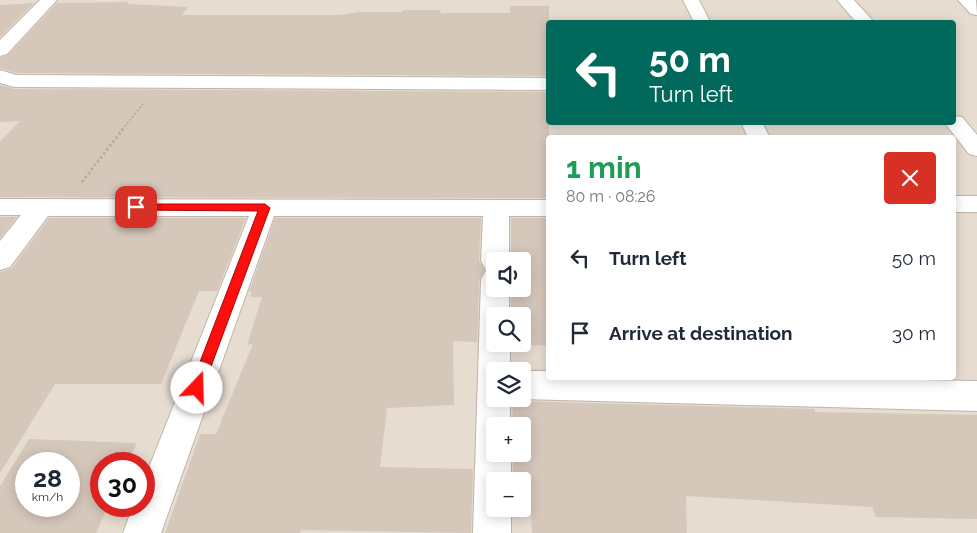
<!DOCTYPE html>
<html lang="en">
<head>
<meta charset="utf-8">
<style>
  :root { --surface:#fff; --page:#f2f2f3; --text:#1f2937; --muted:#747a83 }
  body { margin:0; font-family:Raleway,sans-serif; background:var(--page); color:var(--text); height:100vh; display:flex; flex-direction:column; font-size:19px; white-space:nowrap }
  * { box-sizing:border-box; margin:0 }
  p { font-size:16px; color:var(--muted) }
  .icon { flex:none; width:28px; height:28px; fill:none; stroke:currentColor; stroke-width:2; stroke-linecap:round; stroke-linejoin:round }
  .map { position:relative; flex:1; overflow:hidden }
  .side { position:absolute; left:546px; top:135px; width:410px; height:245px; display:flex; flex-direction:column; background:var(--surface); border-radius:5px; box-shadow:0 2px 12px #0003 }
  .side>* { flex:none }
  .top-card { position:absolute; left:546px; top:20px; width:410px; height:105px; border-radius:5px; box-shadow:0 2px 12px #0003; background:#00695c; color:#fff; overflow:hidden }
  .tools { position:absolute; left:486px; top:252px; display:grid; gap:10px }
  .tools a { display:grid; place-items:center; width:45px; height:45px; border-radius:5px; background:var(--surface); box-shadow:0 2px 12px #0003; font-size:25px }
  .speed { position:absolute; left:15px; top:452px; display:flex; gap:10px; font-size:25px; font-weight:700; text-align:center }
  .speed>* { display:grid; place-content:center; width:65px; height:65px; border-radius:50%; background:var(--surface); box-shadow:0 2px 12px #0003; line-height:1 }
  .speed small { font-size:12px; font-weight:400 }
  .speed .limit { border:8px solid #d22; background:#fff; color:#111 }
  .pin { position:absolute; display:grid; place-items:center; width:42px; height:42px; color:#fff; margin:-21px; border-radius:10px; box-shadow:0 2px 8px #0006 }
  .me { position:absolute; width:55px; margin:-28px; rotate:21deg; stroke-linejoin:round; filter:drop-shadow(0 0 4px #0008) }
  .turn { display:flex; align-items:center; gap:18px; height:105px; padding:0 20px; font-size:22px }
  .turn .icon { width:65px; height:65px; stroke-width:2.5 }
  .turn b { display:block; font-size:35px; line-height:42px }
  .round { display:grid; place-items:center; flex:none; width:52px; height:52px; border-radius:5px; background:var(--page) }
  .headline { display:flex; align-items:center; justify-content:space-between; height:85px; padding:0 20px }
  h1 { font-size:30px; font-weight:700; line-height:38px; color:#1e9e55 }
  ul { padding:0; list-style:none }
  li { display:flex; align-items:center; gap:15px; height:75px; padding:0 20px }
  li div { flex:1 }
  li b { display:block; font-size:19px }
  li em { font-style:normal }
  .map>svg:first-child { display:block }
  .residential { fill:#e6dcd0; fill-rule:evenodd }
  .building { fill:#d6c7bb; fill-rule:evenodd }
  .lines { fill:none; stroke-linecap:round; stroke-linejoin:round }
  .minor-casing { stroke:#c0b4a8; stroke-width:2 }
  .path-far1 { stroke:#bfab96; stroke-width:2; stroke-dasharray:2 2; stroke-linecap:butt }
  .path { stroke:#bfab96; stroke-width:3; stroke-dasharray:2.5 2.5; stroke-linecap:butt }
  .minor { fill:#fff; fill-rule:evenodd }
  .route { fill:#fe0e0c; stroke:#a50908 }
</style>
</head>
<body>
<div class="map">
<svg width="977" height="533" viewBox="0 0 977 533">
  <rect width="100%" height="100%" fill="#f2ebe2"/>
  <path class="residential" d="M 0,0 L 977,0 L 977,533 L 0,533 ZM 549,22 L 954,22 L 954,122 L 549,122 ZM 549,138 L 954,138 L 954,378 L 549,378 ZM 495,261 L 522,261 L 522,289 L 495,289 ZM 495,316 L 522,316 L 522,344 L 495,344 ZM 495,371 L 522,371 L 522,399 L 495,399 ZM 495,426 L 522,426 L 522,454 L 495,454 ZM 26,464 L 69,464 L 69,506 L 26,506 ZM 101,464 L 144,464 L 144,506 L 101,506 ZM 495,481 L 522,481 L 522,509 L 495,509 Z"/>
  <g class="building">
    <path d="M 129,2 L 127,4 L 188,7 L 182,15 L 340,15 L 359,12 L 402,12 L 403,10 L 441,10 L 440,13 L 510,13 L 510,6 L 549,6 L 549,76 L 16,73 L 0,68 L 0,58 L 8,55 L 57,3 Z"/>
    <path d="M 34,3 L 0,37 L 0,5 Z"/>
    <path d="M 0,85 L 14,89 L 549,92 L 549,198 L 0,197 L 0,141 L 20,121 L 0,122 Z"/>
    <path d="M 0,217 L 17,217 L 0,238 Z"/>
    <path d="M 49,218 L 246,218 L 217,291 L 199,291 L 161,384 L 55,384 L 0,473 L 0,272 L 12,268 Z"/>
    <path d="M 275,218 L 481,218 L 479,261 L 485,270 L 479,280 L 477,342 L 453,341 L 454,405 L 387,408 L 380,467 L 473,469 L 471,533 L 301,530 L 300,533 L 165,533 L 200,434 L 216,434 L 253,344 L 247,345 L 262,297 L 250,297 L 252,292 L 249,292 Z"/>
    <path d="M 511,218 L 549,218 L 549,346 L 512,344 L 522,344 L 522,316 L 511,316 L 511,289 L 522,289 L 522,261 L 511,261 Z"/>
    <path d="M 512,401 L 814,409 L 815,412 L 977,415 L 977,519 L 876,517 L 872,507 L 686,496 L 687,533 L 532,533 L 531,506 L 522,505 L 522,481 L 513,481 L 513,454 L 522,454 L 522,426 L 513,426 Z"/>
    <path d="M 29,439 L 137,443 L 127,464 L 101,464 L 101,506 L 108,506 L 96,533 L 0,533 L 0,486 ZM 26,464 L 69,464 L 69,506 L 26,506 Z"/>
  </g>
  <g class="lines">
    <g class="minor-casing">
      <g id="minor">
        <path d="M 40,0 L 57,0 L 7,54 L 0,56 L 0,40 Z"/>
        <path d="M 683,0 L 699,0 L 710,22 L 694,22 Z"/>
        <path d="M 837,0 L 854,0 L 874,22 L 856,22 Z"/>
        <path d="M 958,0 L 976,0 L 977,15 L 971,14 Z"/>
        <path d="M 0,70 L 16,75 L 549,78 L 549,90 L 14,87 L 0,83 Z"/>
        <path d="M 954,116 L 962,117 L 977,135 L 977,156 L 969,154 L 944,122 L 954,122 Z"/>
        <path d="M 741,122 L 762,122 L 770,138 L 748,138 Z"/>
        <rect x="954" y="196" width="23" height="16"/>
        <path d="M 0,199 L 549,200 L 549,216 L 509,216 L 509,261 L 495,261 L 495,289 L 509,289 L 509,316 L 495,316 L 495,344 L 510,344 L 510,371 L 495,371 L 495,399 L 510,399 L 510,426 L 495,426 L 495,454 L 511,454 L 511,481 L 495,481 L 495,509 L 511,509 L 511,533 L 473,533 L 481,280 L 485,272 L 492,270 L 485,268 L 481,261 L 483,216 L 274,216 L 161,533 L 123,533 L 133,506 L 144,506 L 144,480 L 249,216 L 48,216 L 10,267 L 0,270 L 0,241 L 21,215 L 0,215 Z"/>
        <path d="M 521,371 L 549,371 L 549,378 L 811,378 L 977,381 L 977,411 L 522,399 L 522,371 Z"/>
      </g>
    </g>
    <path class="path-far1" d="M 122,130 L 143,104"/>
    <path class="path" d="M 82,182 L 123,129"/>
    <use href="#minor" class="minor"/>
  </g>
  <path class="route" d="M 136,204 L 265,204 L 270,208 L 203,388 L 202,393 L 197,394 L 192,393 L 190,388 L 258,211 L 132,210 L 130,207 L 132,205 Z"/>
</svg>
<div class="tools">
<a><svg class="icon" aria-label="sound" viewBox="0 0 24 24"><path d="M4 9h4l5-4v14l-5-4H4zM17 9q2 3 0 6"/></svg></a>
<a><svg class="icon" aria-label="search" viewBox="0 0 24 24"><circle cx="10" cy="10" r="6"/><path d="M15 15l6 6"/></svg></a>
<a><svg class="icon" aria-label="layers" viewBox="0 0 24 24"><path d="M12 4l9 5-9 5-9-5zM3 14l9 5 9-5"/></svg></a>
<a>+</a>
<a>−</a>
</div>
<div class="speed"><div>28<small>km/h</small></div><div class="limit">30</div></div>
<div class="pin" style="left:136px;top:207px;background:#d93025"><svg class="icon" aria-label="arrive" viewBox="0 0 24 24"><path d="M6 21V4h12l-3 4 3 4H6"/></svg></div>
<svg class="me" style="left:197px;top:388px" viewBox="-20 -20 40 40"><circle r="19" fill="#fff"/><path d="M0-13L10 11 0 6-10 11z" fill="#fe0e0c"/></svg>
<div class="top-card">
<div class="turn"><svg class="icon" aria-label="left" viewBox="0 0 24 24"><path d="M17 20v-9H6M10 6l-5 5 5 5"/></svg><div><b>50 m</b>Turn left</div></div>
</div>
<section class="side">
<div class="headline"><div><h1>1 min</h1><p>80 m · 08:26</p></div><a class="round" style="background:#d93025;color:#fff"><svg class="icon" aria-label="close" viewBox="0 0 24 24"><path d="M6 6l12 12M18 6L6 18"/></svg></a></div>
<ul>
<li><svg class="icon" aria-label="left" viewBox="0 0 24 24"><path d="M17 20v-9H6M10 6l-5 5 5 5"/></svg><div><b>Turn left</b></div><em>50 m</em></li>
<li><svg class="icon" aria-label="arrive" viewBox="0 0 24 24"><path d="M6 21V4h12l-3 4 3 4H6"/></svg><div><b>Arrive at destination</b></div><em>30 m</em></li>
</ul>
</section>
</div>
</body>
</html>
